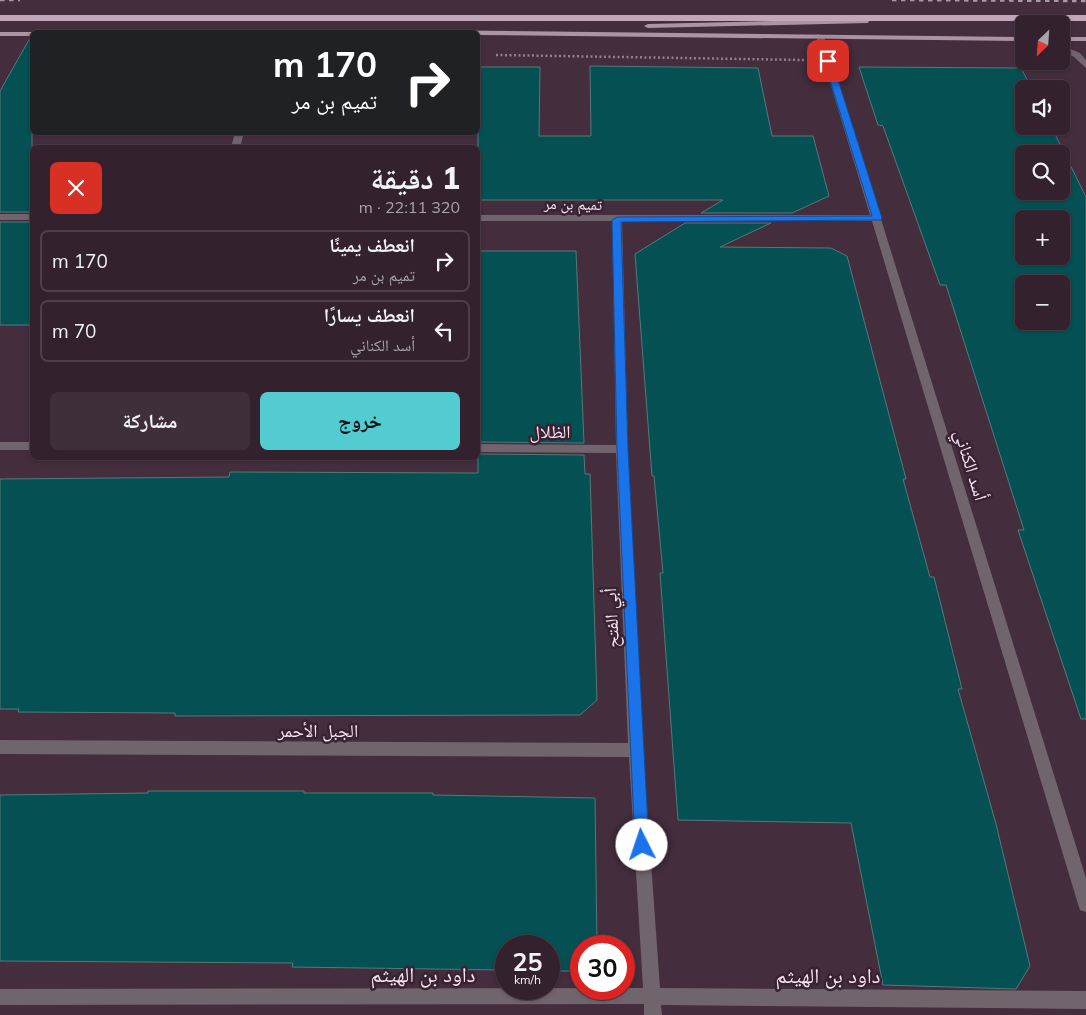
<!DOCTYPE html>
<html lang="ar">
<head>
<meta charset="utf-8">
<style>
  :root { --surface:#33222e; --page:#3e2f3a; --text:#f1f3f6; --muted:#a9a4aa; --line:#4e3f4a; --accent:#52ccd1 }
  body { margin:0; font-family:Mulish,"Noto Naskh Arabic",sans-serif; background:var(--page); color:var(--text); direction:rtl; height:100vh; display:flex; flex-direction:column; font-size:19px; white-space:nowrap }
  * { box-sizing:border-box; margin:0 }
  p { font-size:16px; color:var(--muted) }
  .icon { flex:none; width:28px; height:28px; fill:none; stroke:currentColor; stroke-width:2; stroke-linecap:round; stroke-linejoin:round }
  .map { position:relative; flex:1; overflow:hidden; direction:ltr }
  .details { position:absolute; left:30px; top:145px; width:450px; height:315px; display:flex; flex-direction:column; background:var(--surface); border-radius:8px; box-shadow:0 1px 4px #0004,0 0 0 1px var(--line); direction:rtl }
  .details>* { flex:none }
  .hud { position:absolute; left:30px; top:30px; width:450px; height:105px; border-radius:8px; box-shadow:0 1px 4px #0004,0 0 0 1px var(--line); direction:rtl; background:#202124; color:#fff; overflow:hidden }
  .needle { width:32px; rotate:205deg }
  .fabs { position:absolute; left:1015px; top:15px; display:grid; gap:10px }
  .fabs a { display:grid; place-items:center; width:55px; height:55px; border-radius:8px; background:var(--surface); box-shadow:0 1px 4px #0004,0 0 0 1px var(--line); font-size:25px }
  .speed { position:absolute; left:495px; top:935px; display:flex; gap:10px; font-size:25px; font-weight:700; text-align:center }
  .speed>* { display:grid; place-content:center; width:65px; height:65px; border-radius:50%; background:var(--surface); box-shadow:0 1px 4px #0004,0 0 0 1px var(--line); line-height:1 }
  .speed small { font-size:12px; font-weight:400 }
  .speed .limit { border:8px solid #d22; background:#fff; color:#111 }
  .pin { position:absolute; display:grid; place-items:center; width:42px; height:42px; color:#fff; margin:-21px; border-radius:10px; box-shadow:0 2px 8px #0006 }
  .me { position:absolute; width:55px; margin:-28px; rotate:356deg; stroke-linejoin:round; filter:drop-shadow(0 0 4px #0008) }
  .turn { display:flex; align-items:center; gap:18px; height:105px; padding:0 20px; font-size:22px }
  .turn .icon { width:65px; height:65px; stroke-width:2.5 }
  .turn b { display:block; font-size:35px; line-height:42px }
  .round { display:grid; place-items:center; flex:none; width:52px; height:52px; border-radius:8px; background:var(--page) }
  .summary { display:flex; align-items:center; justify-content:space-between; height:85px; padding:0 20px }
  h1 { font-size:30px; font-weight:800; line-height:38px }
  .action { display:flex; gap:10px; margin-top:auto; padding:10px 20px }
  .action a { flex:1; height:58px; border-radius:8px; background:var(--accent); color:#111; font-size:20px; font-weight:800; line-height:58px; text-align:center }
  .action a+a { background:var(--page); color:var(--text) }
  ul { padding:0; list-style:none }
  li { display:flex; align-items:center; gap:15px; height:62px; margin:0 10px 8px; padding:0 10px; border:2px solid var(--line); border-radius:8px }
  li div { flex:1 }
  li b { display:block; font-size:19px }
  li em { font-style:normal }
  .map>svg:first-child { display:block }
  .building { fill:#045053; stroke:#547a7b; fill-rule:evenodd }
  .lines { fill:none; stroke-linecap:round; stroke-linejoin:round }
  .path { stroke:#94808e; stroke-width:2.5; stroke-dasharray:2 2.5; stroke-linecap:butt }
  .minor { fill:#71656d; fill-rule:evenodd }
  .major { fill:#ab94a4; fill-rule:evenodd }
  .highway { fill:#c2a6b9; fill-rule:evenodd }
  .rail { stroke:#aa97a4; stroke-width:2.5; stroke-dasharray:4.5 4.5; stroke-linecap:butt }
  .route { fill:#1a73e8; stroke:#114b97 }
  .labels { text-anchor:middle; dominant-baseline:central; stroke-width:5; stroke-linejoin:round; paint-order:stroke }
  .far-street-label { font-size:15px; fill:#f6e6f1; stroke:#392333 }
  .street-label { font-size:18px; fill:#f6e6f1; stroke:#392333 }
  .near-street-label { font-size:21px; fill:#f6e6f1; stroke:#392333 }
</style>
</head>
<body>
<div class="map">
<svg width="1086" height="1015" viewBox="0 0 1086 1015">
  <rect width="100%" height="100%" fill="#442d3d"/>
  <g class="building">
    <path d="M 30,38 L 32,38 L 32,212 L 0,212 L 0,91 Z"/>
    <path d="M 590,66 L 758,68 L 772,136 L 813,136 L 829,196 L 792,213 L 701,213 L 723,200 L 478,200 L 478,67 L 540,67 L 539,136 L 591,136 Z"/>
    <path d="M 859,67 L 1021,68 L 1032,89 L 1024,89 L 1024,126 L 1051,126 L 1086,197 L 1086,719 L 1081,719 L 1018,530 L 1024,530 L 946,285 L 940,285 L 883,126 L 878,125 ZM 1024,154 L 1061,154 L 1061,191 L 1024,191 ZM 1024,219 L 1061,219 L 1061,256 L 1024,256 ZM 1024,284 L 1061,284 L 1061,321 L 1024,321 Z"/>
    <rect x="0" y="222" width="32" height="103"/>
    <path d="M 685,223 L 771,223 L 720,247 L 831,248 L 847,256 L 906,479 L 903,479 L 930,577 L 934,577 L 962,689 L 958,689 L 996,824 L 1030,966 L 1016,989 L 883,985 L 851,823 L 678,820 L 660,573 L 663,573 L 654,476 L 652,476 L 635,254 Z"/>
    <path d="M 478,251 L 576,251 L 584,443 L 478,442 Z"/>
    <path d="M 478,454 L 584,455 L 585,474 L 590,474 L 597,700 L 580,715 L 175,716 L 175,713 L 18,712 L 19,709 L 0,709 L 0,479 L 229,477 L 230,472 L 478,473 Z"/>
    <path d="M 148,791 L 304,791 L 304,793 L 433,793 L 433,795 L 595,798 L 597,946 L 581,946 L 581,971 L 549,971 L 549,946 L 506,946 L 506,970 L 292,967 L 293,963 L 0,961 L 0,795 L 148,793 Z"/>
  </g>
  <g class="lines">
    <path class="path" d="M 496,55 L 805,60"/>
    <g class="minor">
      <path d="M 817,34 L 824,36 L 1086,878 L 1086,912 L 1080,910 L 1078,904 L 872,221 L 622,221 L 628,449 L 643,750 L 660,988 L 1086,991 L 1086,1009 L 661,1005 L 662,1015 L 644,1015 L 644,1004 L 0,1005 L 0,989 L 643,988 L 629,757 L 0,754 L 0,740 L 628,743 L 616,453 L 478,452 L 478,444 L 616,445 L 612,221 L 478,221 L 478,215 L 870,215 L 816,36 Z"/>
      <path d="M 1061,45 L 1080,53 L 1086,60 L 1086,68 L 1074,57 L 1061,50 Z"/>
      <path d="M 235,132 L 244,132 L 240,148 L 231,148 Z"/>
      <rect x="0" y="214" width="32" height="6"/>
      <rect x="0" y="442" width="32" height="8"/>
    </g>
    <g class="major">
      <path d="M 865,19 L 869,21 L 868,23 L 648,28 L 644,26 L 648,24 Z"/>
      <path d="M 241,30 L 413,30 L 1024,37 L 1024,41 L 478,35 L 478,32 L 240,32 Z"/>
      <path d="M 0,32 L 35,32 L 32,32 L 32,36 L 0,36 Z"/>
      <rect x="1061" y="37" width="25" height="4"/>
    </g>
    <rect class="highway" x="0" y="15" width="1086" height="6"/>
    <g class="rail">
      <path d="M 0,0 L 20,0"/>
      <path d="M 892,0 L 1086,1"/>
    </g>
  </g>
  <path class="route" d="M 828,58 L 832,61 L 882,218 L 881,220 L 621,222 L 628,449 L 649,845 L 647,850 L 642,852 L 637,850 L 635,845 L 617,449 L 612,220 L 617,217 L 872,216 L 824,61 Z"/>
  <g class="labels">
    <g class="far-street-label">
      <text transform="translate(573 204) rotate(1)">تميم بن مر</text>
    </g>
    <g class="street-label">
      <text x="550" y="431">الظلال</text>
      <text transform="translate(971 465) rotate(73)">أسد الكناني</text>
      <text transform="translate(611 618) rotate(-93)">أبي الفتح</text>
      <text x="318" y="730">الجبل الأحمر</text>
    </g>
    <g class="near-street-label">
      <text x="423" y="974">داود بن الهيثم</text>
      <text x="828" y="975">داود بن الهيثم</text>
    </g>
  </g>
</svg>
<div class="fabs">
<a><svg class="needle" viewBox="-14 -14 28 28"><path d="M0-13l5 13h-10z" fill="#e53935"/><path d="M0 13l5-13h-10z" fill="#a9a4aa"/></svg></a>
<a><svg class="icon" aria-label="sound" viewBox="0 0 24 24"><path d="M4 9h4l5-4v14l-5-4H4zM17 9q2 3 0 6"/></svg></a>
<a><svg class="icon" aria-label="search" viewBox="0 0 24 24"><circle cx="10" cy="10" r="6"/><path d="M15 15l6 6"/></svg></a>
<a>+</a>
<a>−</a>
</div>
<div class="speed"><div>25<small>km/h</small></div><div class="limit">30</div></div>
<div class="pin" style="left:828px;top:61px;background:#d93025"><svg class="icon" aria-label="arrive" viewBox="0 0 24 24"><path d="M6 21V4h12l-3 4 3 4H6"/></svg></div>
<svg class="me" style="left:642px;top:845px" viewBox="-20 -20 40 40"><circle r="19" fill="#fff"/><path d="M0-13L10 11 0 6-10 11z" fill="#1a73e8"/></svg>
<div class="hud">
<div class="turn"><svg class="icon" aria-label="right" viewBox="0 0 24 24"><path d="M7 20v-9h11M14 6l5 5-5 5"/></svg><div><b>170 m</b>تميم بن مر</div></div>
</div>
<section class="details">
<div class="summary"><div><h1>1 دقيقة</h1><p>320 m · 22:11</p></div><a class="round" style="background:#d93025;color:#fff"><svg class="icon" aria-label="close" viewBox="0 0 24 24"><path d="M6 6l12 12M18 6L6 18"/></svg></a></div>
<ul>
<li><svg class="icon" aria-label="right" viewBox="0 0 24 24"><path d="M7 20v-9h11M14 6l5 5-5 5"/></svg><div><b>انعطف يمينًا</b><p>تميم بن مر</p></div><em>170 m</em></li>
<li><svg class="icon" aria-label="left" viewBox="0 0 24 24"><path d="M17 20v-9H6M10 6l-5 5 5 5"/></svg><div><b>انعطف يسارًا</b><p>أسد الكناني</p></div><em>70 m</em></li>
</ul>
<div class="action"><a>خروج</a><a>مشاركة</a></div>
</section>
</div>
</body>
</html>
